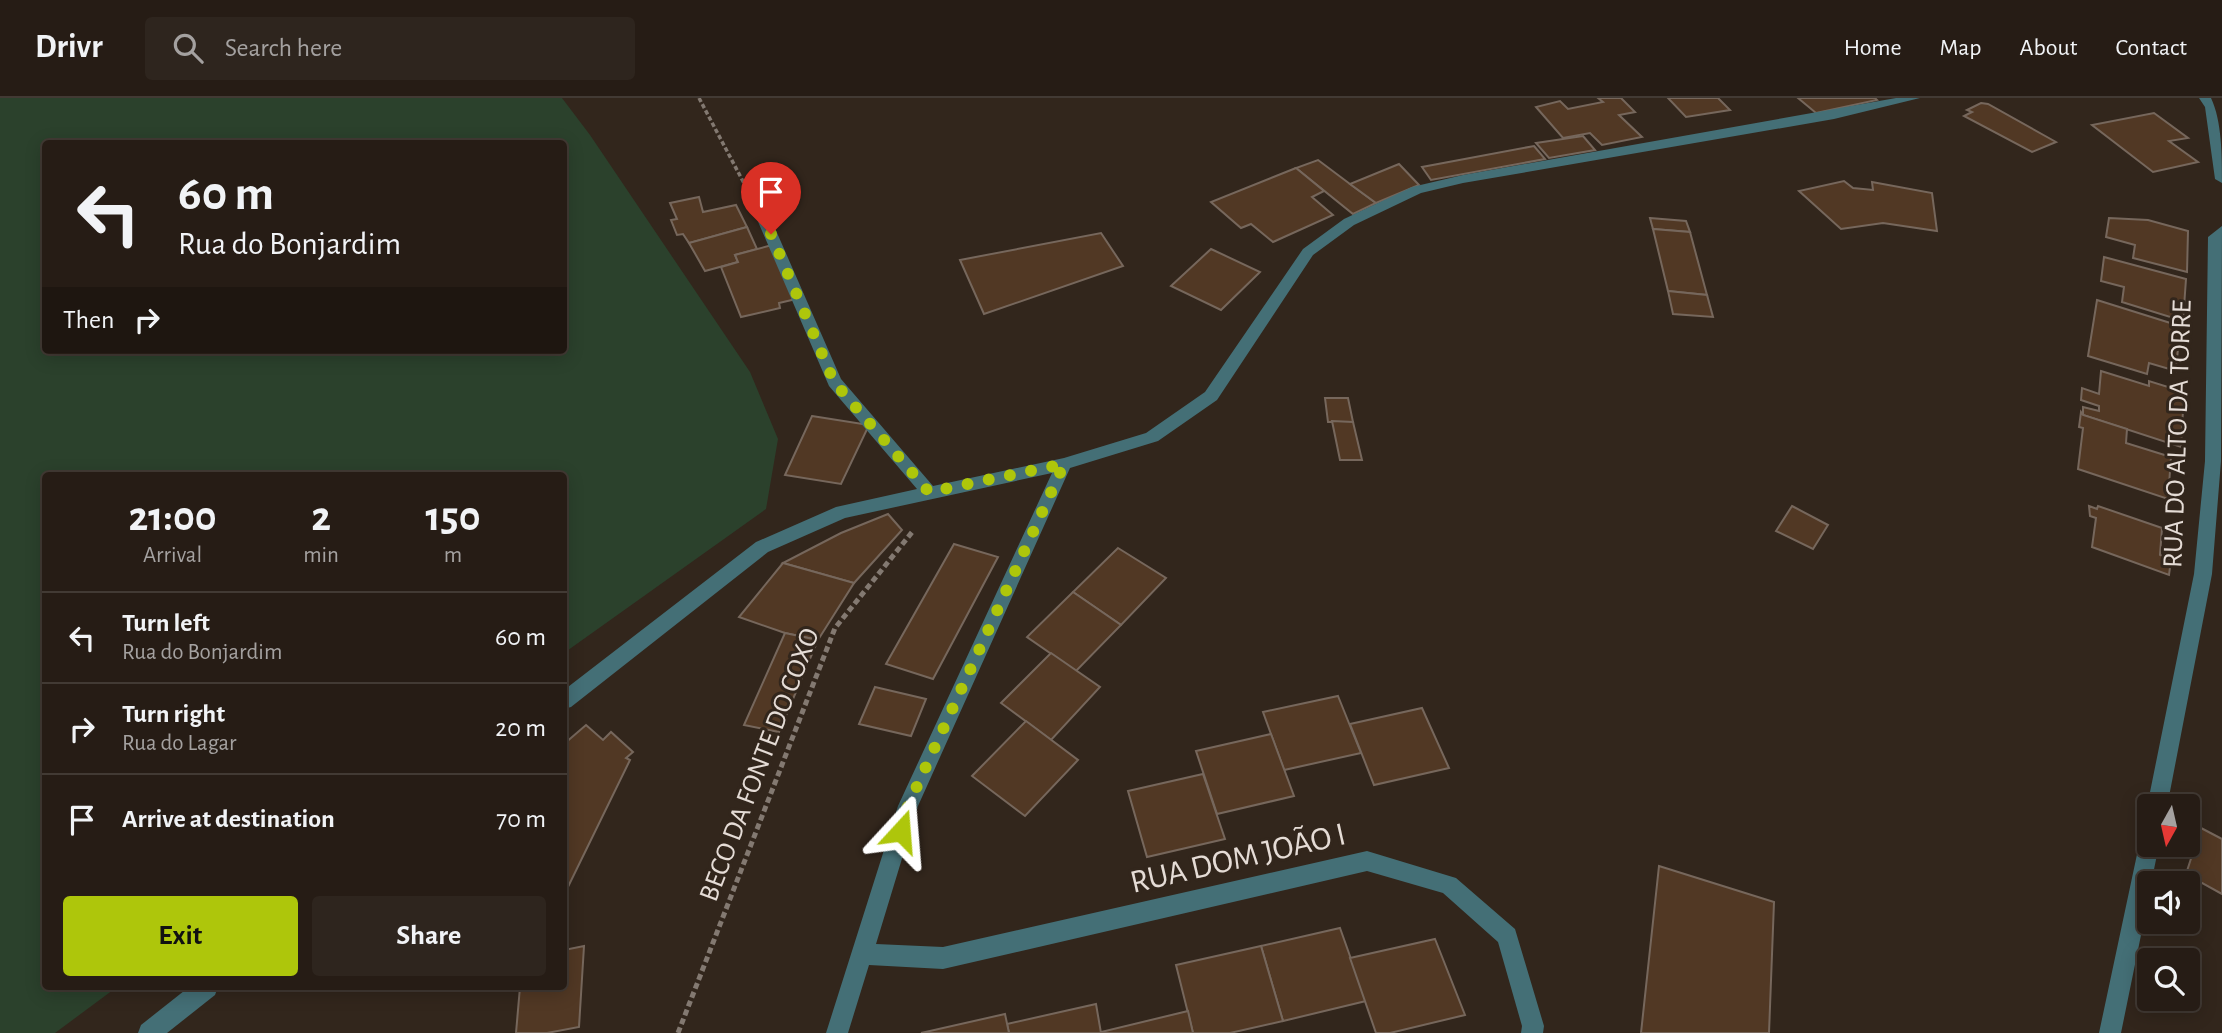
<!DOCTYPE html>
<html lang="en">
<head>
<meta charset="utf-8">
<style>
  :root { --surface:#261c15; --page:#2e251e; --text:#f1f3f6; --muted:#a4a1a0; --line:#423a34; --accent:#aec60b }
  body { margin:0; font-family:"Alegreya Sans",sans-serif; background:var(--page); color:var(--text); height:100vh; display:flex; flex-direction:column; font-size:26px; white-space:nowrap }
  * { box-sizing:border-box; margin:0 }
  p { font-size:23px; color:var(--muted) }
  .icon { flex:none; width:38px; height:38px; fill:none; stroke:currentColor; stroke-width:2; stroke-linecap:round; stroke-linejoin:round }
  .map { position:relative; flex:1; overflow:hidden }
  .sheet { position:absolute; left:42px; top:374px; width:525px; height:518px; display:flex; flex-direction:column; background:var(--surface); border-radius:7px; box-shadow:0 4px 18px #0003,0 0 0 2px var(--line) }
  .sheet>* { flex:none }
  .banner { position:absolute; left:42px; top:42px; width:525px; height:214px; border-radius:7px; box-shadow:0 4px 18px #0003,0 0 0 2px var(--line); background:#261c15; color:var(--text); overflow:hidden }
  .needle { width:46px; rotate:188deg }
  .controls { position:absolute; left:2137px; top:696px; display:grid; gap:14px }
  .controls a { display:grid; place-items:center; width:63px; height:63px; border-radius:7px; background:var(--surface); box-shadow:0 4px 18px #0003,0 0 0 2px var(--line); font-size:35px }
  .pin { position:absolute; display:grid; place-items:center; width:60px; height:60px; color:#fff; margin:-72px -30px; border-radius:50% 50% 50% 0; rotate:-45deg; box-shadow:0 0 7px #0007 }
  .pin .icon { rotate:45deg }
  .me { position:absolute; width:77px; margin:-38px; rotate:19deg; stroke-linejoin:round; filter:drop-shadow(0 0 5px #0008) }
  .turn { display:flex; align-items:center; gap:24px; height:147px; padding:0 21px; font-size:32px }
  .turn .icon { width:91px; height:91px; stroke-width:2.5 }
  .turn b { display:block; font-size:49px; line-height:60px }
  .then { display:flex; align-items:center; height:66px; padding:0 21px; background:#0003; gap:14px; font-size:26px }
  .eta { display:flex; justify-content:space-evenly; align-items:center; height:119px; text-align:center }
  .eta b { font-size:42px; font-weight:700; line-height:49px }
  .primary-button { display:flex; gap:14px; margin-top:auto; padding:14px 21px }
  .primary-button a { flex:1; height:80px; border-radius:7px; background:var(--accent); color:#111; font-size:28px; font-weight:700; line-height:80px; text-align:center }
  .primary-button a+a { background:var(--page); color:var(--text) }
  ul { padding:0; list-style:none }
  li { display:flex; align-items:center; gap:21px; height:91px; padding:0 21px; border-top:2px solid var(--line) }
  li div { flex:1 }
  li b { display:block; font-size:26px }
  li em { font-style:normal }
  header { display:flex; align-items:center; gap:42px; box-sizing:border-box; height:98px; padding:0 35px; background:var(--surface); border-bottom:2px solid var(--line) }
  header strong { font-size:33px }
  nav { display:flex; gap:38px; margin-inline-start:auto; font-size:24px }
  .search { width:490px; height:63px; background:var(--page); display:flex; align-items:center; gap:18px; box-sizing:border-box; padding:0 24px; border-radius:7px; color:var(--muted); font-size:26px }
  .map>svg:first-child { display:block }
  .green { fill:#2b412c; fill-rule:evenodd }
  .building { fill:#513824; stroke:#76675c; stroke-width:2 }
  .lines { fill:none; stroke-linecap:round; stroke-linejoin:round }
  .path-far1 { stroke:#837971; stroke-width:3.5; stroke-dasharray:4.5 2.5; stroke-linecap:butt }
  .path { stroke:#837971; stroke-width:5; stroke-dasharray:6 3.5; stroke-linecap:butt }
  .minor { fill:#446f76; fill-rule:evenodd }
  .route { stroke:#aec60b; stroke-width:12; stroke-dasharray:0 21.6 }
  .labels { text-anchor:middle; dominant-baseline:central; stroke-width:6; stroke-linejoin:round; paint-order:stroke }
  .street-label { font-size:28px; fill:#e5dcd6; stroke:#32261c }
  .near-street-label { font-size:33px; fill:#e5dcd6; stroke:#32261c }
</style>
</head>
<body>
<header>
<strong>Drivr</strong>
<div class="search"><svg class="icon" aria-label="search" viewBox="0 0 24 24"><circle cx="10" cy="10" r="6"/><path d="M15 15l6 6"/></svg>Search here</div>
<nav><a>Home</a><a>Map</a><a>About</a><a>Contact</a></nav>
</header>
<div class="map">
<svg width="2222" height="935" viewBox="0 0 2222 935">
  <rect width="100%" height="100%" fill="#32261c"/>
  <path class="green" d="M 0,0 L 562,0 L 590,37 L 750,274 L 778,341 L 766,411 L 564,555 L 564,378 L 46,378 L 46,889 L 117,889 L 55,935 L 0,935 ZM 46,46 L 564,46 L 564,252 L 46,252 Z"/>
  <g class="building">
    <path d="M 1598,0 L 1621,0 L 1635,14 L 1619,17 L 1642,39 L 1602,47 L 1590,35 L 1563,40 L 1536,9 L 1560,3 L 1568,11 L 1603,4 Z"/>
    <path d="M 1668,0 L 1718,0 L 1730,12 L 1686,19 Z"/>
    <path d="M 1798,0 L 1875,0 L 1877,2 L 1816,15 Z"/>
    <path d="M 1981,5 L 1988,6 L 2056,44 L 2032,54 L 1964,18 L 1972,14 L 1967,12 Z"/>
    <path d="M 2154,15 L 2188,40 L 2169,43 L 2198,64 L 2153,74 L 2092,27 Z"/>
    <path d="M 1583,38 L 1595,52 L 1549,60 L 1536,45 Z"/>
    <path d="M 1534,48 L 1545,61 L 1431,82 L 1422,69 Z"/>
    <path d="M 1318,62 L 1350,86 L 1376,105 L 1353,116 L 1296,70 Z"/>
    <path d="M 1399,66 L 1419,87 L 1376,105 L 1350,86 Z"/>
    <path d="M 1296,70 L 1324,93 L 1312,99 L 1333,117 L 1273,144 L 1251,126 L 1241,130 L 1211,104 Z"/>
    <path d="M 1844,83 L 1853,90 L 1873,92 L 1872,84 L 1932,95 L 1937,133 L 1883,125 L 1841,131 L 1799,93 Z"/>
    <path d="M 699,99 L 703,114 L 736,107 L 747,129 L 689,145 L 683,136 L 677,137 L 671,122 L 677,121 L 670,105 Z"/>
    <path d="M 1650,120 L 1686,123 L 1690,134 L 1653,131 Z"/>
    <path d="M 2109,120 L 2148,122 L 2188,133 L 2187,174 L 2133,160 L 2135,147 L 2106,139 Z"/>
    <path d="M 747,129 L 757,151 L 735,157 L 738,164 L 705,173 L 689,145 Z"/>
    <path d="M 1653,131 L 1690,134 L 1707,197 L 1668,193 Z"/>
    <path d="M 1101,135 L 1123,168 L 984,216 L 960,162 Z"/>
    <path d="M 772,147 L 796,201 L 779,205 L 780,210 L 741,219 L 721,169 L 738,164 L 735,157 Z"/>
    <path d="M 1211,151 L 1260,174 L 1221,212 L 1171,188 Z"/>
    <path d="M 2104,159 L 2186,181 L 2183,223 L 2122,204 L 2124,189 L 2101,183 Z"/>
    <path d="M 1668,193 L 1707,197 L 1713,219 L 1673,216 Z"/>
    <path d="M 2097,202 L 2180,228 L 2176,273 L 2149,265 L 2147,276 L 2088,258 Z"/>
    <path d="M 2101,273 L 2149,288 L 2149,283 L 2184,294 L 2181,349 L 2083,317 L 2083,309 L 2099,313 L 2099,308 L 2081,302 L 2082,290 L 2099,296 Z"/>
    <path d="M 1325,300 L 1348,300 L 1353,324 L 1328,324 Z"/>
    <path d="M 2081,314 L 2083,317 L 2127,331 L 2126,345 L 2171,359 L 2168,401 L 2078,371 L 2083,330 L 2079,329 Z"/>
    <path d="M 812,318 L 869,327 L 841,386 L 785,377 Z"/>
    <path d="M 1332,323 L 1353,324 L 1362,362 L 1340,362 Z"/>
    <path d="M 1792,408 L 1828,427 L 1813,451 L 1776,433 Z"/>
    <path d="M 2089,408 L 2097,411 L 2098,408 L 2162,430 L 2160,457 L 2171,462 L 2169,477 L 2092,449 L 2096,420 L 2090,418 Z"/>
    <path d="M 888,416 L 902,432 L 854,485 L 783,465 L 841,435 Z"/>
    <path d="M 954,446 L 998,459 L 933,581 L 886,566 Z"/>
    <path d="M 1118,450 L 1166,480 L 1121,527 L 1073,494 Z"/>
    <path d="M 783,465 L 854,485 L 818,542 L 785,535 L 739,519 Z"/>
    <path d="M 1073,494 L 1121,527 L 1076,573 L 1027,539 Z"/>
    <path d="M 785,535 L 818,542 L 779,634 L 744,627 Z"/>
    <path d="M 1051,555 L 1100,589 L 1051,642 L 1001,605 Z"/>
    <path d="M 875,589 L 926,601 L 911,638 L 859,626 Z"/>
    <path d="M 1338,598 L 1361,655 L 1284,672 L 1263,614 Z"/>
    <path d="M 1422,610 L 1449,670 L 1374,687 L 1350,626 Z"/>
    <path d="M 1026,623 L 1078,662 L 1025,718 L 972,678 Z"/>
    <path d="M 586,627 L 603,642 L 611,634 L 633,654 L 626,660 L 630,662 L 565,795 L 564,646 Z"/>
    <path d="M 1271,636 L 1294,698 L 1217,716 L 1196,653 Z"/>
    <path d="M 1203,676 L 1225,741 L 1147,759 L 1128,693 Z"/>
    <path d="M 2201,730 L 2222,741 L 2222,796 L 2186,776 Z"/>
    <path d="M 1659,768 L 1774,804 L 1769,935 L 1641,935 Z"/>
    <path d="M 1340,830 L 1366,903 L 1283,923 L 1261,848 Z"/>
    <path d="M 1435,841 L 1465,917 L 1390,935 L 1376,935 L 1350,860 Z"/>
    <path d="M 584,848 L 579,929 L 547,935 L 516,935 L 520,889 L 564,889 L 564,852 Z"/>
    <path d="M 1261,848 L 1283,923 L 1230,935 L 1193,935 L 1176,867 Z"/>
    <path d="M 1096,906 L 1101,935 L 1009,935 L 1007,926 Z"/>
    <path d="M 1188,913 L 1193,935 L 1101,935 L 1101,934 Z"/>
    <path d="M 1005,916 L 1009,935 L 921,935 Z"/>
  </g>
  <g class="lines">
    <path class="path-far1" d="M 699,0 L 746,89"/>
    <path class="path" d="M 678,935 L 835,530 L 913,433"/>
    <g class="minor">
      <path d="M 1896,0 L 1920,0 L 1834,21 L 1463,85 L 1421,95 L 1354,127 L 1313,157 L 1217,302 L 1158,343 L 1070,370 L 918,708 L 876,846 L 943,849 L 1367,753 L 1456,780 L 1515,831 L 1544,928 L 1543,935 L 1521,935 L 1522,928 L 1498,844 L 1443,795 L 1367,773 L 943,871 L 869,867 L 848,935 L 826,935 L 898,708 L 1052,375 L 845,420 L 768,454 L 571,609 L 564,611 L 564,592 L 756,444 L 836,409 L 917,391 L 829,288 L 753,112 L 755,109 L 765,109 L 767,112 L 841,281 L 933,388 L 1064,360 L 1146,335 L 1205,294 L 1303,151 L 1344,121 L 1412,89 L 1463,77 Z"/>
      <path d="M 2199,0 L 2211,0 C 2222,23 2222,58 2222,85 L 2215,81 L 2205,9 Z"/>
      <path d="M 2222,128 L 2221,363 L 2212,476 L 2167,709 L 2149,709 L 2149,714 L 2147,709 L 2194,476 L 2205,363 L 2208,139 Z"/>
      <path d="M 2149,737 L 2149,747 L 2159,747 L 2151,786 L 2149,786 L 2149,798 L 2121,935 L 2099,935 L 2139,747 L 2142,740 Z"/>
      <path d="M 189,889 L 218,889 L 215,897 L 167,935 L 138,935 L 141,927 Z"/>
    </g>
  </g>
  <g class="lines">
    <path class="route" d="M 771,136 L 834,284 L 929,394 L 1064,366 L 908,708 L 901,733"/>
  </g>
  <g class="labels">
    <g class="street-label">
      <text transform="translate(2178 336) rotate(-88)">RUA DO ALTO DA TORRE</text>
      <text transform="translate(760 667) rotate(-69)">BECO DA FONTE DO COXO</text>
    </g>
    <g class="near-street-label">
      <text transform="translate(1238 761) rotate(-13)">RUA DOM JOÃO I</text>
    </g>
  </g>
</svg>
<div class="controls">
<a><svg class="needle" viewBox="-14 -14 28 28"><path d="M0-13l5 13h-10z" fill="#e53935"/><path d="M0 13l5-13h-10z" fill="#a4a1a0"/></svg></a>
<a><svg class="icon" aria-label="sound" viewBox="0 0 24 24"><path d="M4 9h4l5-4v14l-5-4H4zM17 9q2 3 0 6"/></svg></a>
<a><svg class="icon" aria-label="search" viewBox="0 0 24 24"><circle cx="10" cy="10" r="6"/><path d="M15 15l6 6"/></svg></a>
</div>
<div class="pin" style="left:771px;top:136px;background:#d93025"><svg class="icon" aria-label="arrive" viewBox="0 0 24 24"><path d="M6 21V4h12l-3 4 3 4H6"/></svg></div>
<svg class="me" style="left:901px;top:733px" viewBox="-20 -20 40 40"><path d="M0-17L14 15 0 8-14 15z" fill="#aec60b" stroke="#fff" stroke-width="4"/></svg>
<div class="banner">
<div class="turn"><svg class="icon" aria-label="left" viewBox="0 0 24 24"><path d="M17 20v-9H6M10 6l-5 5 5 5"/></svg><div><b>60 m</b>Rua do Bonjardim</div></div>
<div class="then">Then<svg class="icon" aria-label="right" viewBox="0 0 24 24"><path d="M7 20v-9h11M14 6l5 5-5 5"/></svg></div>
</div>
<section class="sheet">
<div class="eta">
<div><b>21:00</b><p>Arrival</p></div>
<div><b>2</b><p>min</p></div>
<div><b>150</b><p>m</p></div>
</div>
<ul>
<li><svg class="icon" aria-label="left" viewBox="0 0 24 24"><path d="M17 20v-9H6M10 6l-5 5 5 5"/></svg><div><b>Turn left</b><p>Rua do Bonjardim</p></div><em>60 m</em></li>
<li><svg class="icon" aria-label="right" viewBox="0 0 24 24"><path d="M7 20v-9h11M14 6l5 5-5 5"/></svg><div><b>Turn right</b><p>Rua do Lagar</p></div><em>20 m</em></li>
<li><svg class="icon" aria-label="arrive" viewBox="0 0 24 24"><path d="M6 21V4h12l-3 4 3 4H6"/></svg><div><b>Arrive at destination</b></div><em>70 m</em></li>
</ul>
<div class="primary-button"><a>Exit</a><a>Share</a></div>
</section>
</div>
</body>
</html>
